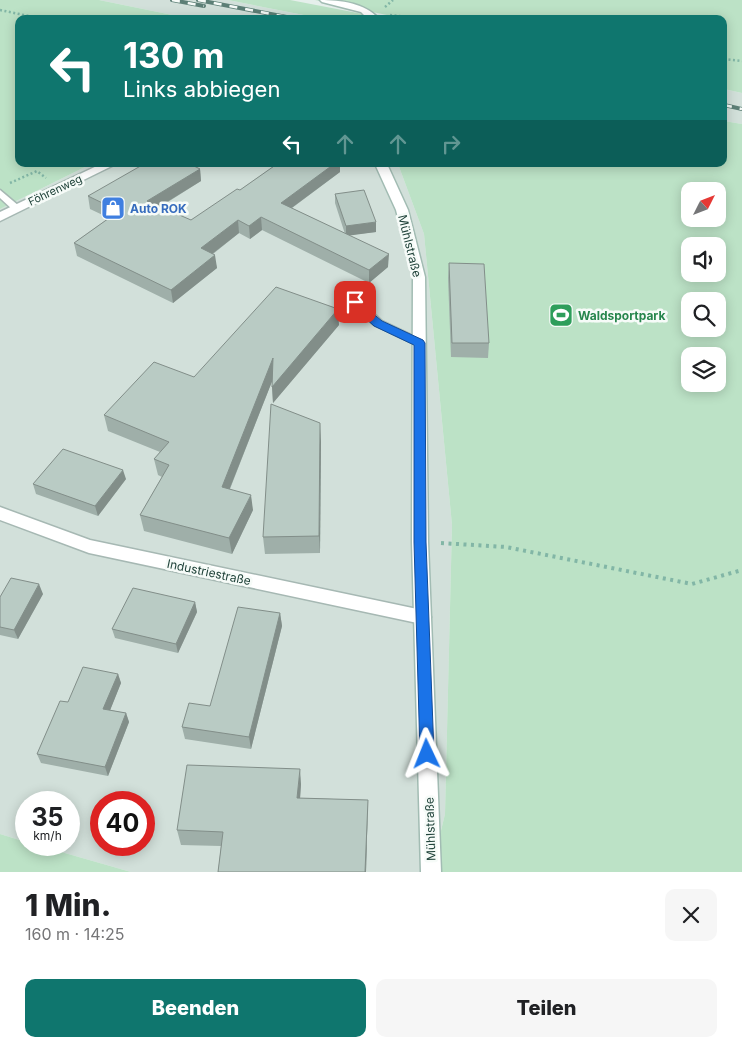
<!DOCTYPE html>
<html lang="de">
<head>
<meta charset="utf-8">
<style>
  :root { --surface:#fff; --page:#f6f6f6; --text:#202124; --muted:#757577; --accent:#0f766e }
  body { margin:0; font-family:Inter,sans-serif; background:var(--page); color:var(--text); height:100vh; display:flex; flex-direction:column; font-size:19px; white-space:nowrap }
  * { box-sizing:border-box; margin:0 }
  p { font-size:16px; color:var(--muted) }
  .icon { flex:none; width:28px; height:28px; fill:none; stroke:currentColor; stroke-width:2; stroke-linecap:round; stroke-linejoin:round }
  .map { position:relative; height:872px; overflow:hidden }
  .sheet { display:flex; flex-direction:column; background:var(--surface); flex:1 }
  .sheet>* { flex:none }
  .top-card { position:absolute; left:15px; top:15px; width:712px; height:152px; border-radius:10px; box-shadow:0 2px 12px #0003; background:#0f766e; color:#fff; overflow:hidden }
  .needle { width:32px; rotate:48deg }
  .tools { position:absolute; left:681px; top:182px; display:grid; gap:10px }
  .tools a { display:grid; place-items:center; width:45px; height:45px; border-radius:10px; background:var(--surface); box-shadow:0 2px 12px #0003; font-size:25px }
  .speed { position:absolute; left:15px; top:791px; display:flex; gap:10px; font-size:25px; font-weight:700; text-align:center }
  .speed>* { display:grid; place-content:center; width:65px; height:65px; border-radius:50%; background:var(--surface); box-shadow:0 2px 12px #0003; line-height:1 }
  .speed small { font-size:12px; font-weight:400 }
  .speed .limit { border:8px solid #d22; background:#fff; color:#111 }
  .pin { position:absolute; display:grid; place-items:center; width:42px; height:42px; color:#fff; margin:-21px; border-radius:10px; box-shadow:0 2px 8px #0006 }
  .me { position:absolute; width:55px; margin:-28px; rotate:358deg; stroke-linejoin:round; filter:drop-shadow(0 0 4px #0008) }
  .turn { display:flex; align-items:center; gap:18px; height:105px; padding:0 25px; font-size:22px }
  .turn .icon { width:65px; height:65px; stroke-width:2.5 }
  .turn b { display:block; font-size:35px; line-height:42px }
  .lanes { display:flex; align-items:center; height:48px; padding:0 25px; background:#0003; justify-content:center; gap:25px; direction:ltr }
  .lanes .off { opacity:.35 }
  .round { display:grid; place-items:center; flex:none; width:52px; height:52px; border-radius:10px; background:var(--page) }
  .overview { display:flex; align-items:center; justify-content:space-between; height:85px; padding:0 25px }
  h1 { font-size:30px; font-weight:800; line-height:38px }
  .button { display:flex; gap:10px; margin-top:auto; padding:10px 25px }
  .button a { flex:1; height:58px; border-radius:10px; background:var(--accent); color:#fff; font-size:20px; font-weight:800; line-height:58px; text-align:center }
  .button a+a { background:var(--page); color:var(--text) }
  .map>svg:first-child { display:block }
  .built { fill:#d2e0da; fill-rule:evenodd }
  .green { fill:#bce2c6; fill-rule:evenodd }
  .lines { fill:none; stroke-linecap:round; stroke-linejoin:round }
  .lane-casing { stroke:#a6b8b3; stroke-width:3 }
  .street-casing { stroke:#a6b8b3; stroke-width:3 }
  .secondary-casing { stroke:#a2bcb3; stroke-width:3 }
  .path-far1 { stroke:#82b6a6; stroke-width:2.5; stroke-dasharray:2 2.5; stroke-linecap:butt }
  .path { stroke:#82b6a6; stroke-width:4; stroke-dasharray:3 4.5; stroke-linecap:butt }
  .lane { fill:#fff; fill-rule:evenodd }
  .street { fill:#fff; fill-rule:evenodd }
  .secondary { fill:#fff; fill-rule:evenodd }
  .rail-casing { stroke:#5c7f76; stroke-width:4 }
  .rail { stroke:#f6fbf8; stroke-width:2.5; stroke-dasharray:8; stroke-linecap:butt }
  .wall { fill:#9fafa9 }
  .shaded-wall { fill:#828e89 }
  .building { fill:#b9cbc4; stroke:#828e89 }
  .route { fill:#1a73e8; stroke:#114b97 }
  .labels { text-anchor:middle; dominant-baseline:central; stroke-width:5; stroke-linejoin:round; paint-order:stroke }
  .far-street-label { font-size:11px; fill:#21443b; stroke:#f6fbf8 }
  .shop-label { font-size:12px; font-weight:bold; fill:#366cbe; stroke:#f6fbf8; text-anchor:start }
  .street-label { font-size:12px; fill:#21443b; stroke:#f6fbf8 }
  .leisure-label { font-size:12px; font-weight:bold; fill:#27864d; stroke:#f6fbf8; text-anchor:start }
</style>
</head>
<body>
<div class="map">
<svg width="742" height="872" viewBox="0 0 742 872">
  <rect width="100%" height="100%" fill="#e5efeb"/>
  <g class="built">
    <path d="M 99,0 L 228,0 L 324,19 L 192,19 Z"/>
    <path d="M 724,89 L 742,93 L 742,124 L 724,121 Z"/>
    <path d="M 91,164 L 398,164 L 424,234 L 452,525 L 445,814 L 431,872 L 131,872 L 37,845 L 69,845 L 69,802 L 26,802 L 26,842 L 0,834 L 0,209 ZM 101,802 L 144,802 L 144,845 L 101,845 Z"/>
  </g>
  <g class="green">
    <path d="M 0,0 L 99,0 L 192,19 L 19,19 L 19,164 L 91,164 L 0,209 Z"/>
    <path d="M 228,0 L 290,0 L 389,19 L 324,19 Z"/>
    <path d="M 315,0 L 742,0 L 742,93 L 724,89 L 724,19 L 406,19 Z"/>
    <path d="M 724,121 L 742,124 L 742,872 L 431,872 L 445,814 L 452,525 L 424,234 L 398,164 L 724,164 ZM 690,191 L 718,191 L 718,219 L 690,219 ZM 690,246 L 718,246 L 718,274 L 690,274 ZM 690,301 L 718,301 L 718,329 L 690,329 ZM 690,356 L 718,356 L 718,384 L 690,384 Z"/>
    <path d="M 0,834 L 26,842 L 26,845 L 37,845 L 131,872 L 0,872 Z"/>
  </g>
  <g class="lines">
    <g class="lane-casing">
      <g id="lane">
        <path d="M 0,190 L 19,206 L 19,210 L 13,210 L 0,198 Z"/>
        <path d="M 355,299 L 359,300 L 382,321 L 424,341 L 425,343 L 424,345 L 416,345 L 374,325 L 351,304 L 350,302 L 351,300 Z"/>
      </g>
    </g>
    <g class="street-casing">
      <g id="street">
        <path d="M 101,164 L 116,164 L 0,221 L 0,212 Z"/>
        <path d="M 0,507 L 90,540 L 422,610 L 428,612 L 431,617 L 428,622 L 422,624 L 89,553 L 0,520 Z"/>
      </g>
    </g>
    <g class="secondary-casing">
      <g id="secondary">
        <path d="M 320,0 C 341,0 365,3 379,19 L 368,19 L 361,12 L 322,2 Z"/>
        <path d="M 375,164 L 387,164 L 408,210 L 425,277 L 428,542 L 441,872 L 421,872 L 412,542 L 413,277 L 396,210 Z"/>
      </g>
    </g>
    <g class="path-far1">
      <path d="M 385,7 L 393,0"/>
      <path d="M 0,10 L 43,19"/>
      <path d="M 390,15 L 424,19"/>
      <path d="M 724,59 L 742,61"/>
      <path d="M 10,183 L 37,171 L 46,178"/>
    </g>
    <path class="path" d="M 441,543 L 506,547 L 692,584 L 742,570"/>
    <use href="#lane" class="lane"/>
    <use href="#street" class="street"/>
    <use href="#secondary" class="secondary"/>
    <g class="rail-casing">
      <g id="rail">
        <path d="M 172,0 L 204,6"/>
        <path d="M 198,0 L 297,19"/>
        <path d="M 724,105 L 742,109"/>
      </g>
    </g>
    <use href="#rail" class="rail"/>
  </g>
  <g class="wall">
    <path d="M 277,164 L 340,164 L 340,172 L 292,208 L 345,234 L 335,203 L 335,194 L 376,232 L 349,235 L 388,267 L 369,283 L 262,230 L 250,239 L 239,233 L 213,254 L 217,268 L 173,303 L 77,256 L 74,243 L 109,218 L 90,209 L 88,196 L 200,169 L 201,181 L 160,207 L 191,220 L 240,190 Z"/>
    <path d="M 449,263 L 489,343 L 488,358 L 451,357 L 448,278 Z"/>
    <path d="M 339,325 L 273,403 L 272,381 L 230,489 L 253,510 L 232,554 L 144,531 L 140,515 L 162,477 L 158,475 L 154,459 L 160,452 L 108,431 L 104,415 L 194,377 Z"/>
    <path d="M 321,441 L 320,553 L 265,554 L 263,537 Z"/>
    <path d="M 126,479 L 98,516 L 36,494 L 33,484 Z"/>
    <path d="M 43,594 L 18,639 L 0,635 L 0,597 Z"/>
    <path d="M 195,602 L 197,612 L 178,653 L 115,638 L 112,629 Z"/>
    <path d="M 280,613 L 282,626 L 251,749 L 185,739 L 182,727 L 210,706 Z"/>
    <path d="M 118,674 L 121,683 L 110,710 L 126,713 L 129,722 L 108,776 L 41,763 L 37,754 L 68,702 Z"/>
    <path d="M 301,784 L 300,798 L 368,800 L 366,872 L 218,872 L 221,846 L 181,845 L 177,830 Z"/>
  </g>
  <g class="shaded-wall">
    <path d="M 334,164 L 340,164 L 340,172 L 282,215 L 281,203 Z"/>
    <path d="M 200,169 L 201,181 L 149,213 L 147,201 Z"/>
    <path d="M 261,217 L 262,230 L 250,239 L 249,226 Z"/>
    <path d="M 238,220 L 239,233 L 203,261 L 201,248 Z"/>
    <path d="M 376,222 L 376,232 L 346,236 L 346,226 Z"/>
    <path d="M 389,254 L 388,267 L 369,283 L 369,270 Z"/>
    <path d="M 215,255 L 217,268 L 173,303 L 171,290 Z"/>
    <path d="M 338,309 L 339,325 L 273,403 L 272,387 Z"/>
    <path d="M 273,358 L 275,374 L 224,503 L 222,487 Z"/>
    <path d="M 320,423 L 321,441 L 320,553 L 319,536 Z"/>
    <path d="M 123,470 L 126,479 L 98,516 L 95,506 Z"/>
    <path d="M 251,495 L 253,510 L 232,554 L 229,538 Z"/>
    <path d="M 39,584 L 43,594 L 18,639 L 14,630 Z"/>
    <path d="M 195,602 L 197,612 L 178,653 L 176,644 Z"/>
    <path d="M 280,613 L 282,626 L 251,749 L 249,737 Z"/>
    <path d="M 118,674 L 121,683 L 107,718 L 103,709 Z"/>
    <path d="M 126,713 L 129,722 L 108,776 L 105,767 Z"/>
    <path d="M 300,769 L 301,784 L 299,813 L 297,798 Z"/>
    <path d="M 368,800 L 366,872 L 365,872 Z"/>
  </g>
  <g class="building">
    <path d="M 144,164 L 190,164 L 200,169 L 147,201 L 191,220 L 237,189 L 240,190 L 277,164 L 334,164 L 281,203 L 389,254 L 369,270 L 261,217 L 249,226 L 238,220 L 201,248 L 215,255 L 171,290 L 74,243 L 119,211 L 88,196 Z"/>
    <path d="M 364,190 L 376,222 L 346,226 L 335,194 Z"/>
    <path d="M 449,263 L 484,264 L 489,343 L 452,343 Z"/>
    <path d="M 276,287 L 338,309 L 272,387 L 273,358 L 222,487 L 251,495 L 229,538 L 140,515 L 169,465 L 154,459 L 169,442 L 104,415 L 154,362 L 194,377 Z"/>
    <path d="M 271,404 L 320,423 L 319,536 L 263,537 Z"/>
    <path d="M 63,449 L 123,470 L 95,506 L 33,484 Z"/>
    <path d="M 11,578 L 39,584 L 14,630 L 0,627 L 0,597 Z"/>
    <path d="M 133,588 L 195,602 L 176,644 L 112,629 Z"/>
    <path d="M 238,607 L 280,613 L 249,737 L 182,727 L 189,703 L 210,706 Z"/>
    <path d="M 83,667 L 118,674 L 103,709 L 126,713 L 105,767 L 37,754 L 60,701 L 68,702 Z"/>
    <path d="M 187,765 L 300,769 L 297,798 L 368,800 L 365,872 L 218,872 L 223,832 L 177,830 Z"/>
  </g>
  <path class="route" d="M 355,299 L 382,321 L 423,340 L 425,343 L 426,542 L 434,754 L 432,759 L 427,761 L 422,759 L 420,754 L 414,542 L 414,345 L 374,326 L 351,305 L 350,302 Z"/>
  <defs>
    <g id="shop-square" transform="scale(1.25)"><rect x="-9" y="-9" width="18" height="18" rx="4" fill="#3f7fe0" stroke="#f6fbf8"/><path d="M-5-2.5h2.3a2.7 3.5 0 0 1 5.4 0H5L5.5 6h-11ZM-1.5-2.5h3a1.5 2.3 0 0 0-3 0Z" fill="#fff"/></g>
    <g id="stadium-square" transform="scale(1.25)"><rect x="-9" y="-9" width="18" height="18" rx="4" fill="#2e9e5b" stroke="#f6fbf8"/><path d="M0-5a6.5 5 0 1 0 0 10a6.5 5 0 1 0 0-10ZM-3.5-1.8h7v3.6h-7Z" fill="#fff"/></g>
  </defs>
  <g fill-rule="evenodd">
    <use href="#shop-square" x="113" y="208"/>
    <use href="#stadium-square" x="561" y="315"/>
  </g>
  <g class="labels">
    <g class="far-street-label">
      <text transform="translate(55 190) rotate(-25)">Föhrenweg</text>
    </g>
    <g class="shop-label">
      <text x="130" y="208">Auto ROK</text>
    </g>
    <g class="street-label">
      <text transform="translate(410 246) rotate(76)">Mühlstraße</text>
      <text transform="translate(209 572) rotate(12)">Industriestraße</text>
      <text transform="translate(430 829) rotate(-92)">Mühlstraße</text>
    </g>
    <g class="leisure-label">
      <text x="578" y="315">Waldsportpark</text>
    </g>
  </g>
</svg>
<div class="tools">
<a><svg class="needle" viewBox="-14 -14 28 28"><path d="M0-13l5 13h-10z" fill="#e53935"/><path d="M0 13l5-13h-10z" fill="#757577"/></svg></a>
<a><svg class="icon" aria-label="sound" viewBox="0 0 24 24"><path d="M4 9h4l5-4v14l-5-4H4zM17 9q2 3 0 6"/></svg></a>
<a><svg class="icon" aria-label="search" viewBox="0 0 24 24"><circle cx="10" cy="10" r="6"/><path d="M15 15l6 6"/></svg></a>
<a><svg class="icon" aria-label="layers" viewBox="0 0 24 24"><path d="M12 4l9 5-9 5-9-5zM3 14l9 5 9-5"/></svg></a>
</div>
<div class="speed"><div>35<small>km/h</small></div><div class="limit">40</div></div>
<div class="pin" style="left:355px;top:302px;background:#d93025"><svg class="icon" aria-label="arrive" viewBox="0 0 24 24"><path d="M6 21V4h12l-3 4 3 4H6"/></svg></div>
<svg class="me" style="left:427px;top:754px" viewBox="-20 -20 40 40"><path d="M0-17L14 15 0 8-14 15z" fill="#1a73e8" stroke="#fff" stroke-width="4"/></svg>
<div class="top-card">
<div class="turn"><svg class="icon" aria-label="left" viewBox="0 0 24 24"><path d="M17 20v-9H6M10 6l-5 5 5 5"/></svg><div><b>130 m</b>Links abbiegen</div></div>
<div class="lanes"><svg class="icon" aria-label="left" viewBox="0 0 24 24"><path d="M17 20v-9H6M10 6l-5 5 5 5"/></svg><svg class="icon off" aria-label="ahead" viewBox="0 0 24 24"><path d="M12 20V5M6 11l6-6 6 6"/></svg><svg class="icon off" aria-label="ahead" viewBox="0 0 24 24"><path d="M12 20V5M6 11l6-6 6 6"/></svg><svg class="icon off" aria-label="right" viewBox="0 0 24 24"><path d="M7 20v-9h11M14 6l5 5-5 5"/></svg></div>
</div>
</div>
<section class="sheet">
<div class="overview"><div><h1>1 Min.</h1><p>160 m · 14:25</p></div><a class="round"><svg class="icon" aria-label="close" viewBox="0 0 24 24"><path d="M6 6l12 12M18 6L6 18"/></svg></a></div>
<div class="button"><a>Beenden</a><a>Teilen</a></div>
</section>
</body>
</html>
